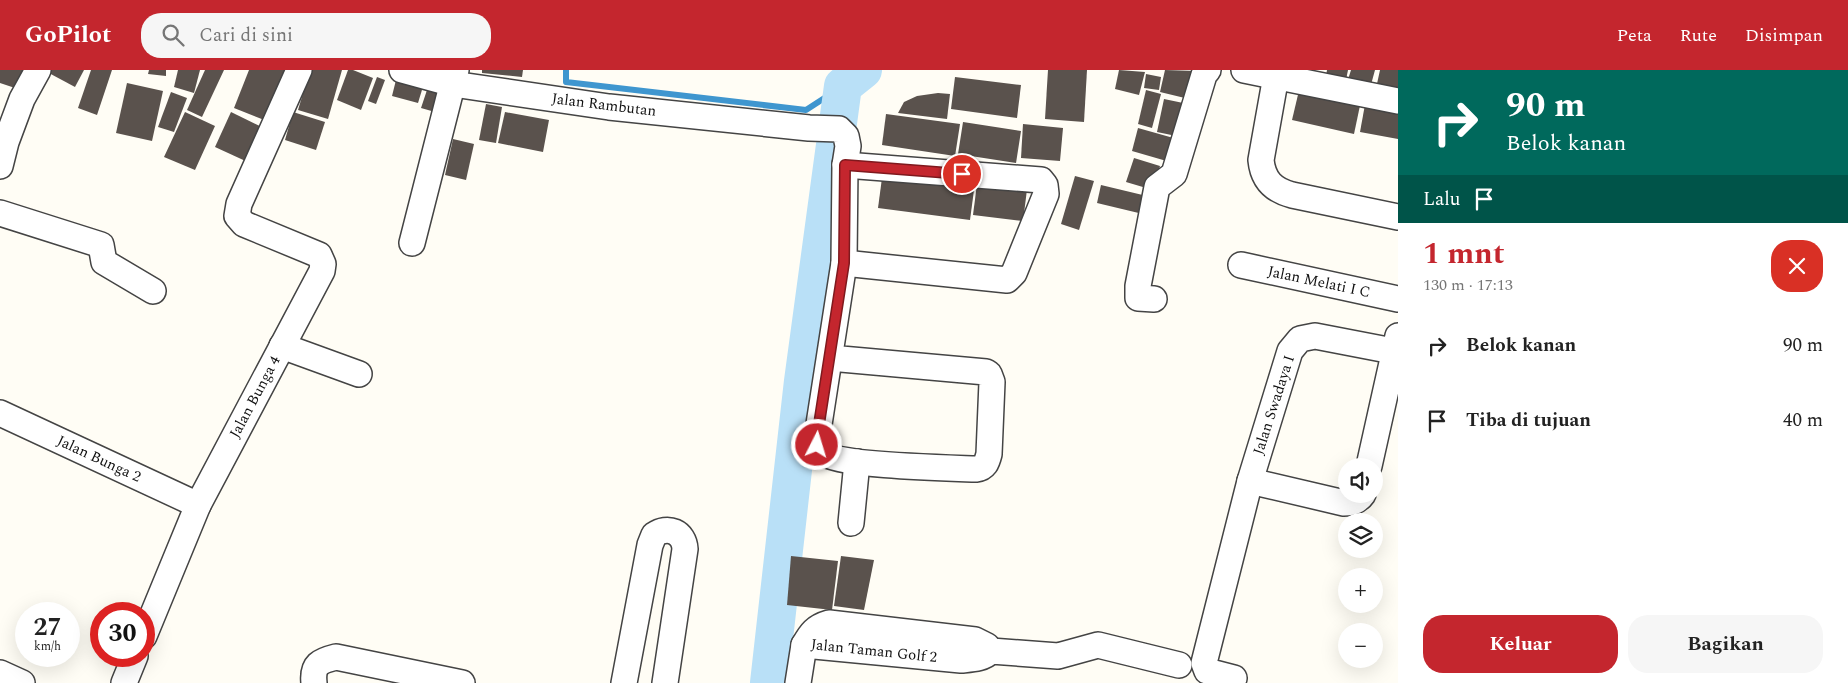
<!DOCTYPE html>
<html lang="id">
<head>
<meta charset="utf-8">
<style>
  :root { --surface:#fff; --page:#f6f6f6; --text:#222; --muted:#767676; --accent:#c4262e }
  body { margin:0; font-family:Spectral,serif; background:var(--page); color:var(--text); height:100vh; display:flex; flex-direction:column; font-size:19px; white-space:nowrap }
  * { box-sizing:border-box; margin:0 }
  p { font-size:16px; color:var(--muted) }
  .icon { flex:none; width:28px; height:28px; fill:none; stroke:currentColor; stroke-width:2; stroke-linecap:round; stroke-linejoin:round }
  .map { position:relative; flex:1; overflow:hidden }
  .side { display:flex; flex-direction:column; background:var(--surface); width:450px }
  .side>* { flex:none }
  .hud { background:#00695c; color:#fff; overflow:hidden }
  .tools { position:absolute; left:1338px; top:388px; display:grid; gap:10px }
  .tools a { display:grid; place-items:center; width:45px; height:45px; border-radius:50%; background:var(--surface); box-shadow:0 5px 20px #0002; font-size:25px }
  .speed { position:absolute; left:15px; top:532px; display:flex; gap:10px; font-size:25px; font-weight:700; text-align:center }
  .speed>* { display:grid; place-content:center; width:65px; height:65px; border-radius:50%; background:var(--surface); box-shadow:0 5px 20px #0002; line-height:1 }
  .speed small { font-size:12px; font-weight:400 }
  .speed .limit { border:8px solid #d22; background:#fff; color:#111 }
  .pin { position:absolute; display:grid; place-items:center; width:42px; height:42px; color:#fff; margin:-21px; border:2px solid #fff; border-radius:50%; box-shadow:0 1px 5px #0007 }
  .me { position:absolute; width:55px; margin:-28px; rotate:5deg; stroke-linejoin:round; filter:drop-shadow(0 0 4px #0008) }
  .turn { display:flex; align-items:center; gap:18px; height:105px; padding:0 25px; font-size:22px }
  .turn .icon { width:65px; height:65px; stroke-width:2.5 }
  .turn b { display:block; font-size:35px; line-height:42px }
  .then { display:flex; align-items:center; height:48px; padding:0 25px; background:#0003; gap:10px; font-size:19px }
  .round { display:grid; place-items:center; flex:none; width:52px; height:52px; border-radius:20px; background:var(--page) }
  .summary { display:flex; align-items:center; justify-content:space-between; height:85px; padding:0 25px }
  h1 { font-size:30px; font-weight:700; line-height:38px; color:var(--accent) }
  .button { display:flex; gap:10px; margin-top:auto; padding:10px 25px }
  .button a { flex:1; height:58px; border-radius:20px; background:var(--accent); color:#fff; font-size:20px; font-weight:700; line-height:58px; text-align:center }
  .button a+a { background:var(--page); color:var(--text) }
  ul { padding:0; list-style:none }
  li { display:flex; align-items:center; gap:15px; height:75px; padding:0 25px }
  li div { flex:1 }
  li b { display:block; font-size:19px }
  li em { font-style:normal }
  header { display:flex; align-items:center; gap:30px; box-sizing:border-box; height:70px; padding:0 25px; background:var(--accent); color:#fff }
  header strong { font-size:24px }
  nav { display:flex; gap:28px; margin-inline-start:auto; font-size:18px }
  .search { width:350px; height:45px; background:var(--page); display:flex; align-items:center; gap:12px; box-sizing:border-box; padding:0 18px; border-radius:20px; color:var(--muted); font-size:19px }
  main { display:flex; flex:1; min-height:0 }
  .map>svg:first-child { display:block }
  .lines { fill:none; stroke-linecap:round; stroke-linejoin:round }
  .stream { stroke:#3f96cf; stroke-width:6 }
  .river { stroke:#b9e0f7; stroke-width:38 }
  .building { fill:#5a524d }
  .minor-casing { stroke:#444; stroke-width:28 }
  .minor { stroke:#fff; stroke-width:25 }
  .route-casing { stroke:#7f191e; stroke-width:12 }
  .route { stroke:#c4262e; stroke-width:9 }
  .labels { text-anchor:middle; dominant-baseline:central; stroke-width:5; stroke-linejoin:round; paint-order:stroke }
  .street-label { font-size:15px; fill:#111; stroke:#fff }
</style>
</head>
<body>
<header>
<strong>GoPilot</strong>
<div class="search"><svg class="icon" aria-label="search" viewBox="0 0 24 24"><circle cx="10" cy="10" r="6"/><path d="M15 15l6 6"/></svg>Cari di sini</div>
<nav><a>Peta</a><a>Rute</a><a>Disimpan</a></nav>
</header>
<main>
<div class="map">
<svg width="1398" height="613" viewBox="0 0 1398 613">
  <rect width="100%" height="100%" fill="#fffdf5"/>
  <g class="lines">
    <path class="stream" d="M 566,0 L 566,12 L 806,40 L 843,16"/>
    <path class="river" d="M 769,613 L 803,311 L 843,16 L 863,0"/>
  </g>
  <g class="building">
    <path d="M 0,0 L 28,0 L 21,20 L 0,13 Z"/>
    <path d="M 49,0 L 84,0 L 75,17 L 47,2 Z"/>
    <path d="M 91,0 L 112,0 L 97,45 L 78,38 Z"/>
    <path d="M 149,0 L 166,0 L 166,6 L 148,4 Z"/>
    <path d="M 178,0 L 200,0 L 194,23 L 174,17 Z"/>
    <path d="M 205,0 L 224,0 L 202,47 L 187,40 Z"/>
    <path d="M 249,0 L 284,0 L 292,3 L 272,53 L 234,38 Z"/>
    <path d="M 310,0 L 342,0 L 328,49 L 298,40 Z"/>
    <path d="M 348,0 L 353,0 L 373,8 L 361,40 L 337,30 Z"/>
    <path d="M 482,0 L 523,0 L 522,7 L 482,3 Z"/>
    <path d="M 1048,0 L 1087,0 L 1084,52 L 1045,49 Z"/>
    <path d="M 1119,0 L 1145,2 L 1139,25 L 1115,19 Z"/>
    <path d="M 1165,0 L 1196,1 L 1189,29 L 1160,22 Z"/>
    <path d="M 1327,0 L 1348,0 L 1346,10 L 1326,6 Z"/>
    <path d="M 1351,0 L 1375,0 L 1369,22 L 1346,16 Z"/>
    <path d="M 1380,0 L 1398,0 L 1398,28 L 1375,23 Z"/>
    <path d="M 398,2 L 425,10 L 418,33 L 392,26 Z"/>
    <path d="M 1146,4 L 1161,7 L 1159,20 L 1144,18 Z"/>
    <path d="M 377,7 L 385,10 L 376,34 L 368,31 Z"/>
    <path d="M 955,7 L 1021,15 L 1017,48 L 951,39 Z"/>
    <path d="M 430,11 L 444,16 L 435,42 L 421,38 Z"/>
    <path d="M 1301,12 L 1362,26 L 1354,64 L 1292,50 Z"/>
    <path d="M 127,13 L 163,21 L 152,71 L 116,63 Z"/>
    <path d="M 1146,20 L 1161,24 L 1152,58 L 1138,54 Z"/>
    <path d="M 171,22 L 187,28 L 174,62 L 158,57 Z"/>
    <path d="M 938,23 L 950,24 L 947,49 L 898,43 L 904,32 L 917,26 Z"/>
    <path d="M 1164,29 L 1188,34 L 1181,67 L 1157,62 Z"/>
    <path d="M 1366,29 L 1398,38 L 1398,69 L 1360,62 Z"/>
    <path d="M 486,34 L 502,37 L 496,73 L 479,70 Z"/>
    <path d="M 185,42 L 215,56 L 195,100 L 164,87 Z"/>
    <path d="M 231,42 L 268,60 L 252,94 L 215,77 Z"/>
    <path d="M 293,42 L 325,52 L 316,80 L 285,70 Z"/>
    <path d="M 505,42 L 549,50 L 543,82 L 498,73 Z"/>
    <path d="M 886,44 L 960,54 L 955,86 L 882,75 Z"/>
    <path d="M 963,52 L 1021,61 L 1016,93 L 958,84 Z"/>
    <path d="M 1023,54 L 1063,58 L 1060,91 L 1021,88 Z"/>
    <path d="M 1138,58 L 1177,69 L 1170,92 L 1132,81 Z"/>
    <path d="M 453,69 L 474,74 L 466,110 L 445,105 Z"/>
    <path d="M 1134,88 L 1160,96 L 1153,120 L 1126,112 Z"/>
    <path d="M 978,106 L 1028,112 L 1023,151 L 973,145 Z"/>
    <path d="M 1075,106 L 1094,111 L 1079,160 L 1061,154 Z"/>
    <path d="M 882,108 L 974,120 L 970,150 L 878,138 Z"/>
    <path d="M 1101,115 L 1151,127 L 1147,145 L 1097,133 Z"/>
    <path d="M 791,486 L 838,491 L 832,540 L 787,535 Z"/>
    <path d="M 841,486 L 874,490 L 864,540 L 834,536 Z"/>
  </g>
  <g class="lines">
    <g class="minor-casing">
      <g id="minor">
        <path d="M 402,0 L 453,14 L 609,37 L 809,58 L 839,59 L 846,66 L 848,76 L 845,95 L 844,193 L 817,367 C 817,373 817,378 822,382 C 837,396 950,398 976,399 C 985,398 987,392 989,384 L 992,312 L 989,304 L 986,302 L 830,288"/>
        <path d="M 1244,0 L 1398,31"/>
        <path d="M 1276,6 L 1261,90 C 1263,110 1273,120 1292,125 L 1398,147"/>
        <path d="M 0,96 L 6,72 L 22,29 L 38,0"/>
        <path d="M 0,143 L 101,175 L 104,192 L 153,221"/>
        <path d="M 412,173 L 456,0"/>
        <path d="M 844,193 L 1007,210 L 1014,203 L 1046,124 L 1045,115 L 1041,110 L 845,95"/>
        <path d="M 1241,195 L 1398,229"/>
        <path d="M 1154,229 L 1138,228 L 1138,216 L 1157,117 L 1174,104 L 1204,5 L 1208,0"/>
        <path d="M 282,276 L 359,304"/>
        <path d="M 0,343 L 198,435"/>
        <path d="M 1369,396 L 1398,266"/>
        <path d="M 1250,411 L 1344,433 C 1353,433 1358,431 1363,424"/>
        <path d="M 851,453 L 857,392"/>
        <path d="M 144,566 L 198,435 L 322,201 L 323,194 L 319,185 L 244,154 L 237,146 L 239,134 L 299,0"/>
        <path d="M 991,581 L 987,576 L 975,570 L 829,553 C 815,557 811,563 804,575 L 961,590 C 972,589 983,589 991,581 L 1058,586 L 1098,575 L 1179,595"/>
        <path d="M 0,603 L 22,613"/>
        <path d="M 1234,608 L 1207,601 L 1204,593 L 1250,411 L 1290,281 L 1300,269 L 1315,266 L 1398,282"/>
        <path d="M 124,613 L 135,586"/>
        <path d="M 314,613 C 312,594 320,591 336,587 L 462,613"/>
        <path d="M 624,613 L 650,475 L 654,465 C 668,455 684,462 685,479 L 665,613"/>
        <path d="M 798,613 L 804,575"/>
      </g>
    </g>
    <use href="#minor" class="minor"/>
  </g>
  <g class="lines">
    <g class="route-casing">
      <path id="route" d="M 817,375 L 817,367 L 844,193 L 845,95 L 962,104"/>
    </g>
    <use href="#route" class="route"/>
  </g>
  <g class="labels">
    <g class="street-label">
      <text transform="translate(604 35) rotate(7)">Jalan Rambutan</text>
      <text transform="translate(1319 212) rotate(12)">Jalan Melati I C</text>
      <text transform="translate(255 327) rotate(-62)">Jalan Bunga 4</text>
      <text transform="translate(1274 335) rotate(-72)">Jalan Swadaya I</text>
      <text transform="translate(99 389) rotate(25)">Jalan Bunga 2</text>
      <text transform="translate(874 581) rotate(6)">Jalan Taman Golf 2</text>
    </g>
  </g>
</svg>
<div class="tools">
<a><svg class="icon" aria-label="sound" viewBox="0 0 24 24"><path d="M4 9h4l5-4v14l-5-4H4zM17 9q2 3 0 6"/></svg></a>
<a><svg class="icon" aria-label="layers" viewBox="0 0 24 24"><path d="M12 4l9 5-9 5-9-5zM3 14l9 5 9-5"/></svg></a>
<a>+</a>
<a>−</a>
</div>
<div class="speed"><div>27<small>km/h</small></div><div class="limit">30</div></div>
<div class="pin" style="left:962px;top:104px;background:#d93025"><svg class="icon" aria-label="arrive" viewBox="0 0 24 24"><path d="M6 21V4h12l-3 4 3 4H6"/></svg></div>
<svg class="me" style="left:817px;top:375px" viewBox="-20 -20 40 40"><circle r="17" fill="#c4262e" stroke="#fff" stroke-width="3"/><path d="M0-11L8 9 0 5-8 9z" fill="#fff"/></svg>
</div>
<section class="side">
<div class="hud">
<div class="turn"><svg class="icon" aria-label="right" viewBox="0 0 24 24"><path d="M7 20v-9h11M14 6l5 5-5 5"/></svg><div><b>90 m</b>Belok kanan</div></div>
<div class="then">Lalu<svg class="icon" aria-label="arrive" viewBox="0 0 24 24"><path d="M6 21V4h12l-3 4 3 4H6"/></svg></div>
</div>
<div class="summary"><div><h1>1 mnt</h1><p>130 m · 17:13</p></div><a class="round" style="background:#d93025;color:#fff"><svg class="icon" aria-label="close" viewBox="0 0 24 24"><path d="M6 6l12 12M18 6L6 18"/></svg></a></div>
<ul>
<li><svg class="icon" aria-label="right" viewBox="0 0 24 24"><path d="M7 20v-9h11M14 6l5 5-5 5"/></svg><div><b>Belok kanan</b></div><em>90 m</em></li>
<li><svg class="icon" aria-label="arrive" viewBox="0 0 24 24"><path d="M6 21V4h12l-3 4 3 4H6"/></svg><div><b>Tiba di tujuan</b></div><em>40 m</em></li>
</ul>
<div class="button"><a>Keluar</a><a>Bagikan</a></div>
</section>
</main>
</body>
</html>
